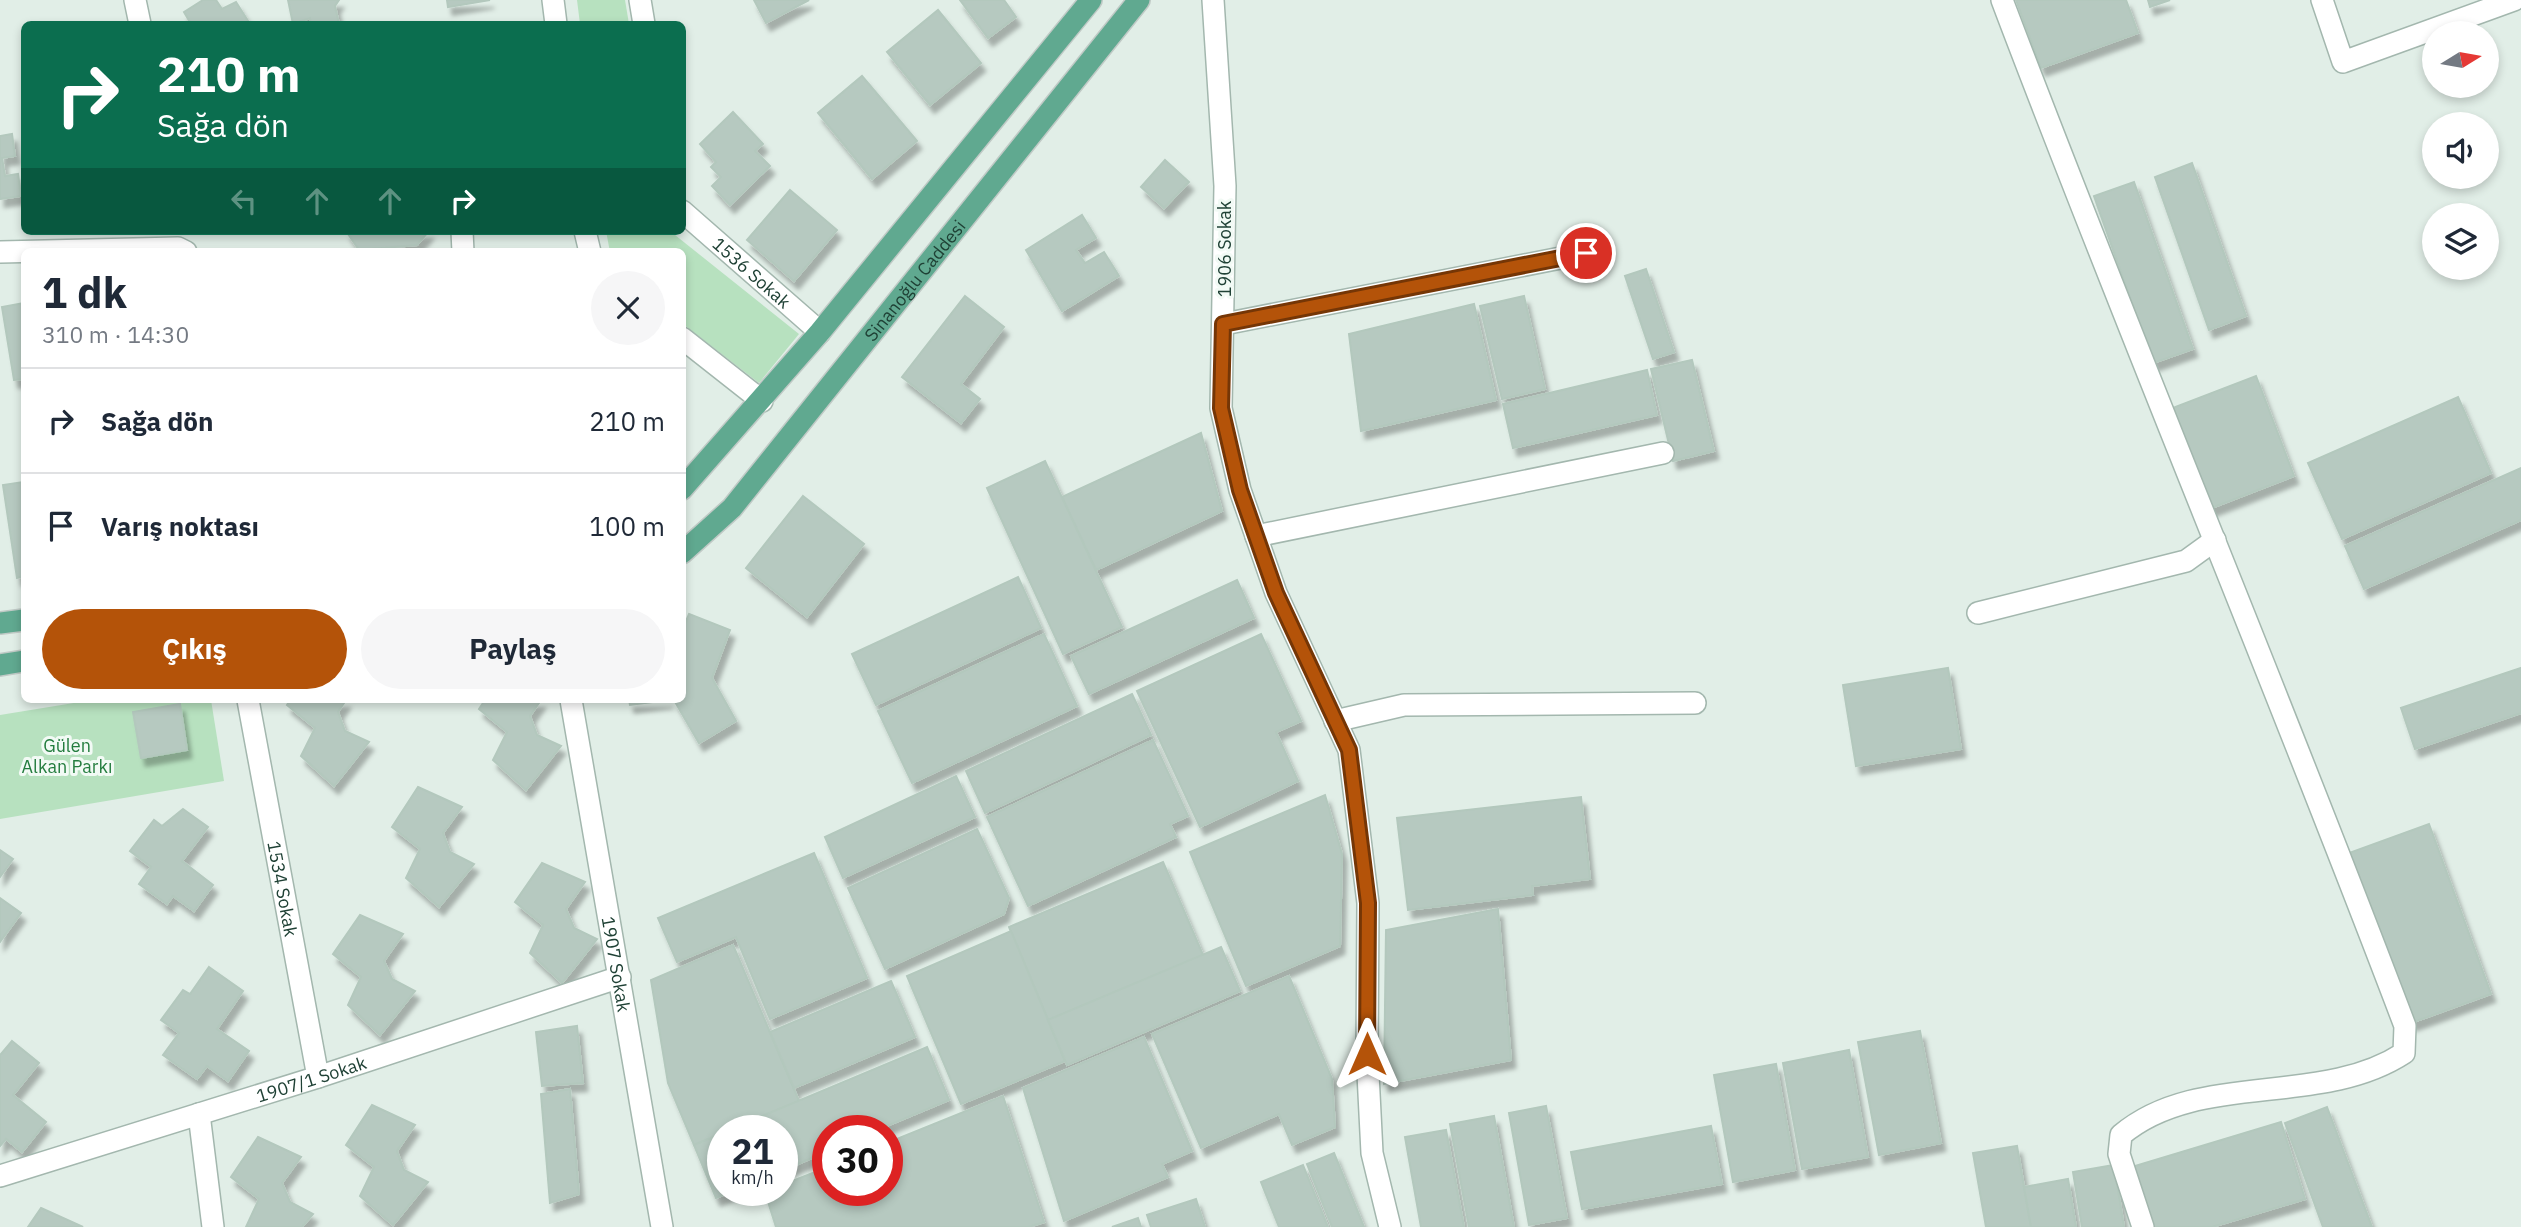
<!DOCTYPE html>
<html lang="tr">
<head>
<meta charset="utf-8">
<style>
  :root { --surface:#fff; --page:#f6f6f7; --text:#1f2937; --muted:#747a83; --line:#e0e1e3; --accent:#b45309 }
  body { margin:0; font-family:"IBM Plex Sans",sans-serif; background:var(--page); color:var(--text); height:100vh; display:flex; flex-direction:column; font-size:26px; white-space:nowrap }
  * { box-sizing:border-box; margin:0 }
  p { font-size:23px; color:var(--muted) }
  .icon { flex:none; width:38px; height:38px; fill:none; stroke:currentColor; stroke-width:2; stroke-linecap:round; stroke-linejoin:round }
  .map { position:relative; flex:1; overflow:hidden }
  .panel { position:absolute; left:21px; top:248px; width:665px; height:455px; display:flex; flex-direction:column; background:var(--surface); border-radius:10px; box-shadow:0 4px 10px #0003 }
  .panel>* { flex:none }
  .guide { position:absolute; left:21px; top:21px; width:665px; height:214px; border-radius:10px; box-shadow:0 4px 10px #0003; background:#0b6e4f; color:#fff; overflow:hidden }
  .needle { width:46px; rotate:79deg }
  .controls { position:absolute; left:2422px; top:21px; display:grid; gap:14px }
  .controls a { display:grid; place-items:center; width:77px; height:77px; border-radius:50%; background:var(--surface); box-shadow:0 4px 10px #0003; font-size:35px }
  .speed { position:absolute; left:707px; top:1115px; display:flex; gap:14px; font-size:35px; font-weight:700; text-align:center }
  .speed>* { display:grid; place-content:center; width:91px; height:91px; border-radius:50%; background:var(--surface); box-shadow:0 4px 10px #0003; line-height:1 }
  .speed small { font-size:18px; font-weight:400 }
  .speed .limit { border:10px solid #d22; background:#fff; color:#111 }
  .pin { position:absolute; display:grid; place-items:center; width:60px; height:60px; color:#fff; margin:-30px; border:4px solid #fff; border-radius:50%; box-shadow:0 2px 7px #0007 }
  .me { position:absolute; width:77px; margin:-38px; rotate:0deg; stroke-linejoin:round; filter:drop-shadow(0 0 5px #0008) }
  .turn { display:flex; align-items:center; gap:24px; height:147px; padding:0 21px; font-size:32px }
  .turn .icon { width:91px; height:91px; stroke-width:2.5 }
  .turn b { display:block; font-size:49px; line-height:60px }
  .lanes { display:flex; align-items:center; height:66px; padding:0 21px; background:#0003; justify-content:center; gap:35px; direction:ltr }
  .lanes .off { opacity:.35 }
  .round { display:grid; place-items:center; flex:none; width:74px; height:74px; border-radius:37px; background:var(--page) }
  .headline { display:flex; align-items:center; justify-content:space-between; height:119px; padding:0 21px }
  h1 { font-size:42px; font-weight:700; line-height:52px }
  .button { display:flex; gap:14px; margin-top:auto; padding:14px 21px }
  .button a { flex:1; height:80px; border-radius:42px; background:var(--accent); color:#fff; font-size:28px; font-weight:700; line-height:80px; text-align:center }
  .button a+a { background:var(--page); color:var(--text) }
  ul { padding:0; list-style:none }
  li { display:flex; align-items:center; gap:21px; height:105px; padding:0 21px; border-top:2px solid var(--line) }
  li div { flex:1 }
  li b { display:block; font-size:26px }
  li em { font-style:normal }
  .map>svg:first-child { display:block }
  .park { fill:#b7e1bf }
  .building { fill:#b6c9c0; stroke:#b3c8bd; stroke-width:2; filter:url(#shadow) }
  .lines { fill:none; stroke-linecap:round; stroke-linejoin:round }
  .minor-casing { stroke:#a3b7ae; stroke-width:24 }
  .primary-casing { stroke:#c0cac6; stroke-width:24 }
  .minor { stroke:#fff; stroke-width:21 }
  .primary { stroke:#60a990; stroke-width:21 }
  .route-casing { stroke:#753606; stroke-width:18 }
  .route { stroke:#b45309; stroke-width:12 }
  .labels { text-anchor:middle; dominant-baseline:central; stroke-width:6; stroke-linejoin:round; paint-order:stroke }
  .street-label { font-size:18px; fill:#1f4135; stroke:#f2faf5 }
  .park-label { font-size:18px; fill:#247d3f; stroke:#f2faf5 }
</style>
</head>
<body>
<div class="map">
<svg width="2521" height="1227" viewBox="0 0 2521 1227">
  <defs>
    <filter id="shadow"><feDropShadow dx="4.5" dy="8" stdDeviation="2" flood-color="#0004"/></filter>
  </defs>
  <rect width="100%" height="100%" fill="#e1eee7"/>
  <g class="park">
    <path d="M 577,0 L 625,0 L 629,24 L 580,24 Z"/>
    <path d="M 606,231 L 670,231 L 799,334 L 759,383 L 683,324 L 682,252 L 610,252 Z"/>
    <path d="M 92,700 L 211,700 L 224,781 L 0,819 L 0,715 Z"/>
  </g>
  <g class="building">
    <path d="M 203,0 L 216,0 L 222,9 L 236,2 L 250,24 L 191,24 L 184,12 Z"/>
    <path d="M 288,0 L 339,0 L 335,6 L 339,24 L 311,24 L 310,18 L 293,24 Z"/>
    <path d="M 447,0 L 490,0 L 448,7 Z"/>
    <path d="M 754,0 L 809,0 L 766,23 Z"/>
    <path d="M 960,0 L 1004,0 L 1016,17 L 988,38 Z"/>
    <path d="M 2016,0 L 2126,0 L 2138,33 L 2041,68 Z"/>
    <path d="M 2148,0 L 2170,0 L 2150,7 Z"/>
    <path d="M 938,10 L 981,63 L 930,105 L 887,52 Z"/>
    <path d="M 862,76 L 917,141 L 872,179 L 818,113 Z"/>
    <path d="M 733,112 L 763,144 L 755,151 L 770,166 L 730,205 L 712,186 L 721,177 L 711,167 L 716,162 L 700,144 Z"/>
    <path d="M 12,134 L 15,156 L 2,158 L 5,176 L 18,174 L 21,196 L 0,199 L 0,136 Z"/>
    <path d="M 1165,160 L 1189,182 L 1164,208 L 1141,187 Z"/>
    <path d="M 2192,163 L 2246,316 L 2209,330 L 2155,177 Z"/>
    <path d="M 2134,182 L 2193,349 L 2153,363 L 2094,196 Z"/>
    <path d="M 790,190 L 837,230 L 794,281 L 747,240 Z"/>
    <path d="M 1082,215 L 1096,238 L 1076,250 L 1085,263 L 1104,252 L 1119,276 L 1062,311 L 1026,250 Z"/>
    <path d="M 346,231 L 429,231 L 417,245 L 359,250 Z"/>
    <path d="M 1646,269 L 1674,352 L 1653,359 L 1625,276 Z"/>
    <path d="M 965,296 L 1004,327 L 961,384 L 980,399 L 961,423 L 902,377 Z"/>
    <path d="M 1524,296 L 1545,389 L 1502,399 L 1480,306 Z"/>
    <path d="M 24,303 L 24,379 L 14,380 L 2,307 Z"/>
    <path d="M 1474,304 L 1496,400 L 1361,431 L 1349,334 Z"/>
    <path d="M 1692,360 L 1714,451 L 1673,461 L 1651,369 Z"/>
    <path d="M 1647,370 L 1657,415 L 1513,448 L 1503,404 Z"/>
    <path d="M 2256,376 L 2294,476 L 2209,509 L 2170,409 Z"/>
    <path d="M 2458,397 L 2491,473 L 2342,539 L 2308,463 Z"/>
    <path d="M 1201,433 L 1222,511 L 1096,570 L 1062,497 Z"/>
    <path d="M 1045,461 L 1122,627 L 1063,654 L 987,488 Z"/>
    <path d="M 2521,468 L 2521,520 L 2364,589 L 2345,546 Z"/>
    <path d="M 24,482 L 24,576 L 17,578 L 3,485 Z"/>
    <path d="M 803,496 L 864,544 L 807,617 L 746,568 Z"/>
    <path d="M 1018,577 L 1041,628 L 876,705 L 852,654 Z"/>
    <path d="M 1237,580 L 1254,618 L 1089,694 L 1071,656 Z"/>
    <path d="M 689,614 L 730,630 L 712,678 L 736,721 L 699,743 L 674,700 L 682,700 L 682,631 Z"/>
    <path d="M 1044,634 L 1077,706 L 912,783 L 878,711 Z"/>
    <path d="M 1261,634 L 1301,721 L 1276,732 L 1298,781 L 1200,827 L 1137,691 Z"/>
    <path d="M 1948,668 L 1961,749 L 1856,766 L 1843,685 Z"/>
    <path d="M 2521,668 L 2521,713 L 2415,749 L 2401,708 Z"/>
    <path d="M 1132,694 L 1151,735 L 985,813 L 966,771 Z"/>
    <path d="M 290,700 L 346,700 L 338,712 L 345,731 L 369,742 L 334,786 L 301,756 L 315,728 L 287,705 Z"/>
    <path d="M 485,700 L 541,700 L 530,716 L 537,735 L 561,746 L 526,790 L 493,760 L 507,732 L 479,709 Z"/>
    <path d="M 629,700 L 669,700 L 630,705 Z"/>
    <path d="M 180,704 L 187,750 L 141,758 L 133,712 Z"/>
    <path d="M 1153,740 L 1188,816 L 1170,824 L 1176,837 L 1028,906 L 987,817 Z"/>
    <path d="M 956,776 L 975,817 L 843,878 L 825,837 Z"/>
    <path d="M 418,787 L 462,807 L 443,833 L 450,852 L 474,864 L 439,907 L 406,878 L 420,849 L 392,827 Z"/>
    <path d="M 1325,795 L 1342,854 L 1340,946 L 1246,986 L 1190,852 Z"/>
    <path d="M 1581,797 L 1590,879 L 1532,886 L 1533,895 L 1408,910 L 1397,818 Z"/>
    <path d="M 183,809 L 208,827 L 182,861 L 213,885 L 194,911 L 173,896 L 167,904 L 139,884 L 151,867 L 130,851 L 154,820 L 162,826 Z"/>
    <path d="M 2429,824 L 2491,994 L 2411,1023 L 2349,853 Z"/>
    <path d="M 977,829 L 1009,898 L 1004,914 L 885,969 L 848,888 Z"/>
    <path d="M 0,850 L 13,859 L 0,877 Z"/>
    <path d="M 814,853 L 867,978 L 770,1019 L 736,937 L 677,962 L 658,918 Z"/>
    <path d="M 1163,862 L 1203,955 L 1048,1020 L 1009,927 Z"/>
    <path d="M 542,863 L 585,882 L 566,909 L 574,928 L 597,939 L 562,983 L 530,953 L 543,925 L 515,902 Z"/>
    <path d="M 0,898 L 21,913 L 0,942 Z"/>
    <path d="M 1498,909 L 1511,1060 L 1384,1084 L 1386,930 Z"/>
    <path d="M 360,915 L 403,934 L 384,961 L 392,979 L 415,991 L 380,1035 L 348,1005 L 361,977 L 333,954 Z"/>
    <path d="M 1011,931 L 1065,1061 L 961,1104 L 907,976 Z"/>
    <path d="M 733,945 L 799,1101 L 694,1145 L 668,1083 L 651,980 Z"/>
    <path d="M 1221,947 L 1240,991 L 1067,1065 L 1048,1020 Z"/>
    <path d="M 209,967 L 243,991 L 217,1029 L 249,1051 L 228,1081 L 207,1066 L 197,1079 L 163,1055 L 179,1033 L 161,1020 L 183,990 L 190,994 Z"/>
    <path d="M 1289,976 L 1332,1079 L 1335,1127 L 1292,1145 L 1279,1114 L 1201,1148 L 1152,1034 Z"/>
    <path d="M 891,981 L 915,1037 L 794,1088 L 770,1032 Z"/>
    <path d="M 577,1026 L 583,1083 L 542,1086 L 536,1032 Z"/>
    <path d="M 1920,1031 L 1941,1143 L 1879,1155 L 1858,1042 Z"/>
    <path d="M 1144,1037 L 1192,1151 L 1162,1164 L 1168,1177 L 1064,1221 L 1023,1088 Z"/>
    <path d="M 12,1041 L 39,1063 L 13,1095 L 46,1122 L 22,1152 L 6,1139 L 0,1146 L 0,1055 Z"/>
    <path d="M 927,1047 L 949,1100 L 877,1130 L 828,1130 L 828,1151 L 782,1171 L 782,1130 L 729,1130 Z"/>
    <path d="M 1849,1050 L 1868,1157 L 1802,1169 L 1783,1063 Z"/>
    <path d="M 1776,1064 L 1795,1170 L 1733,1182 L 1714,1075 Z"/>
    <path d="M 570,1089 L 579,1194 L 550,1203 L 541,1094 Z"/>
    <path d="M 1003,1096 L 1044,1222 L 1029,1227 L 776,1227 L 765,1192 L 782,1190 L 782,1185 L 828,1167 L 828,1190 L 887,1190 L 887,1143 Z"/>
    <path d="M 372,1105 L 415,1125 L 397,1151 L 404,1170 L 428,1182 L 393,1225 L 360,1196 L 374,1167 L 346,1145 Z"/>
    <path d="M 1546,1106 L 1567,1218 L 1529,1225 L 1509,1113 Z"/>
    <path d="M 2327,1107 L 2372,1227 L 2323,1227 L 2285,1123 Z"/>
    <path d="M 1494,1116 L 1514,1227 L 1469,1227 L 1450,1124 Z"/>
    <path d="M 2281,1122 L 2305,1199 L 2212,1227 L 2151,1227 L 2132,1167 Z"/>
    <path d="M 1711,1126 L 1722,1184 L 1582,1209 L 1571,1152 Z"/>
    <path d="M 1446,1130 L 1464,1227 L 1421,1227 L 1405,1137 Z"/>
    <path d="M 723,1133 L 723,1190 L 736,1190 L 716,1198 L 694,1145 Z"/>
    <path d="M 258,1137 L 301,1157 L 282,1183 L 290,1202 L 313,1214 L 302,1227 L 246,1227 L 259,1199 L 231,1177 Z"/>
    <path d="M 2017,1146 L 2031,1227 L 1986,1227 L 1973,1153 Z"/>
    <path d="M 1334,1153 L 1364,1227 L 1332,1227 L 1307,1164 Z"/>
    <path d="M 1303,1165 L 1328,1227 L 1279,1227 L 1261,1182 Z"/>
    <path d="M 2114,1165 L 2124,1227 L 2082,1227 L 2073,1172 Z"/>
    <path d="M 2068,1179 L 2076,1227 L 2031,1227 L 2024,1187 Z"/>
    <path d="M 1196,1199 L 1205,1227 L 1151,1227 L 1147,1215 Z"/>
    <path d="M 41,1208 L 83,1227 L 28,1227 Z"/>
    <path d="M 1138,1218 L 1141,1227 L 1112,1227 Z"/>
  </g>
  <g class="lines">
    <g class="minor-casing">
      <g id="minor">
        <path d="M 135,0 L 140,24"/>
        <path d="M 553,0 L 556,24"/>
        <path d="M 640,0 L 644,24"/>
        <path d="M 1213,0 L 1225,186 L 1221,408 L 1240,490 L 1276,593 L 1349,750 L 1368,903 L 1367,1054 L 1372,1153 L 1390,1227"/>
        <path d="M 2002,0 C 2132,344 2275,682 2405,1026 L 2404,1053 C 2320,1108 2198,1070 2121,1135 L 2119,1154 L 2143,1227"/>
        <path d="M 2322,0 L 2343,62 L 2514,0"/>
        <path id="s1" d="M 682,211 L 820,332"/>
        <path d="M 462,231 L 463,252"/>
        <path d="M 585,231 L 590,252"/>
        <path d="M 0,252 L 178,248 L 186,252"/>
        <path d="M 1224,324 L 1586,253"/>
        <path d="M 682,338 L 762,401"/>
        <path d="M 1256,536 L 1663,453"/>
        <path d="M 1978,613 L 2186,561 L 2215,540"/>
        <path id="s2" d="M 248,700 L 318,1077"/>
        <path id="s3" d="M 571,700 L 662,1227"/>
        <path d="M 1335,721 L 1404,705 L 1695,703"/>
        <path d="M 199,1114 L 213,1227"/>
        <path id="s4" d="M 0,1176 L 318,1077 L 620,977"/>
      </g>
    </g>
    <g class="primary-casing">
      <g id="primary">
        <path d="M 682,489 L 820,332 L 1091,0"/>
        <path id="s5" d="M 682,553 L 732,508 L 1139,0"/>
        <path d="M 0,623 L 24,620"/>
        <path d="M 0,665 L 24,661"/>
      </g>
    </g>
    <use href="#minor" class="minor"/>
    <use href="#primary" class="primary"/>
  </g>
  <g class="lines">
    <g class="route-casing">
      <path id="route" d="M 1367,1054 L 1368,903 L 1349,750 L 1276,593 L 1240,490 L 1221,408 L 1223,324 L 1586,253"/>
    </g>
    <use href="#route" class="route"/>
  </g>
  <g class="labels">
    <g class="street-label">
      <text transform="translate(1224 249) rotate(-90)">1906 Sokak</text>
      <text stroke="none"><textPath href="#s1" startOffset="93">1536 Sokak</textPath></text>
      <text stroke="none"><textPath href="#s5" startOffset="359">Si̇nanoğlu Caddesi</textPath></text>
      <text stroke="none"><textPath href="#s2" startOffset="192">1534 Sokak</textPath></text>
      <text stroke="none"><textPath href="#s3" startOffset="268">1907 Sokak</textPath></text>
      <text stroke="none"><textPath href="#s4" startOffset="326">1907/1 Sokak</textPath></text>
    </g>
    <g class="park-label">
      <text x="67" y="745">Gülen<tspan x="67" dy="21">Alkan Parkı</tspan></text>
    </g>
  </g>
</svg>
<div class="controls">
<a><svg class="needle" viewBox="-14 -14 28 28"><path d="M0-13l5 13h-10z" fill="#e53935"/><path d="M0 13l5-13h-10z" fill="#747a83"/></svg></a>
<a><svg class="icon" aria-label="sound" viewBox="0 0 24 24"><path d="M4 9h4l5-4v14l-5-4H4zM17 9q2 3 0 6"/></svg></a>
<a><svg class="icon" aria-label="layers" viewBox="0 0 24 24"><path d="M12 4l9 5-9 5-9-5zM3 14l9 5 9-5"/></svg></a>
</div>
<div class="speed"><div>21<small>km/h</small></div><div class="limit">30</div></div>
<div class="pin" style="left:1586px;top:253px;background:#d93025"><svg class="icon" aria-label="arrive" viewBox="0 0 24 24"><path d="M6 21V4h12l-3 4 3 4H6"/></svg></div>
<svg class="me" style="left:1367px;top:1054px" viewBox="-20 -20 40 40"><path d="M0-17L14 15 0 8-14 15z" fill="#b45309" stroke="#fff" stroke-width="4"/></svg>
<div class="guide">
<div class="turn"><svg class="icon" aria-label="right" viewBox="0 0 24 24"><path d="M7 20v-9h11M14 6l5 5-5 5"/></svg><div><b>210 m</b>Sağa dön</div></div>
<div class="lanes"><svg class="icon off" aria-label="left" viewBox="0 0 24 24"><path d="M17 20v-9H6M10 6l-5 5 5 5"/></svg><svg class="icon off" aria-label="ahead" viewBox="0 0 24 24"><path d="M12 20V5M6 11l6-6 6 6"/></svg><svg class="icon off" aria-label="ahead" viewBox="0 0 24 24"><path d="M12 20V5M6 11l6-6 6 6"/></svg><svg class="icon" aria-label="right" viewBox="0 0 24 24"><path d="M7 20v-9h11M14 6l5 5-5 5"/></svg></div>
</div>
<section class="panel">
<div class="headline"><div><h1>1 dk</h1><p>310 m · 14:30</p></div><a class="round"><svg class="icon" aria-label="close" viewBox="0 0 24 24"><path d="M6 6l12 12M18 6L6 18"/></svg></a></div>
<ul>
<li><svg class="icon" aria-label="right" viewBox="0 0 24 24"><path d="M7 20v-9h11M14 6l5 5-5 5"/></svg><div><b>Sağa dön</b></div><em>210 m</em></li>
<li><svg class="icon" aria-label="arrive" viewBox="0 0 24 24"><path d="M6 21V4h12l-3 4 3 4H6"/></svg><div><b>Varış noktası</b></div><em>100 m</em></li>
</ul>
<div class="button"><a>Çıkış</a><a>Paylaş</a></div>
</section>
</div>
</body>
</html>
